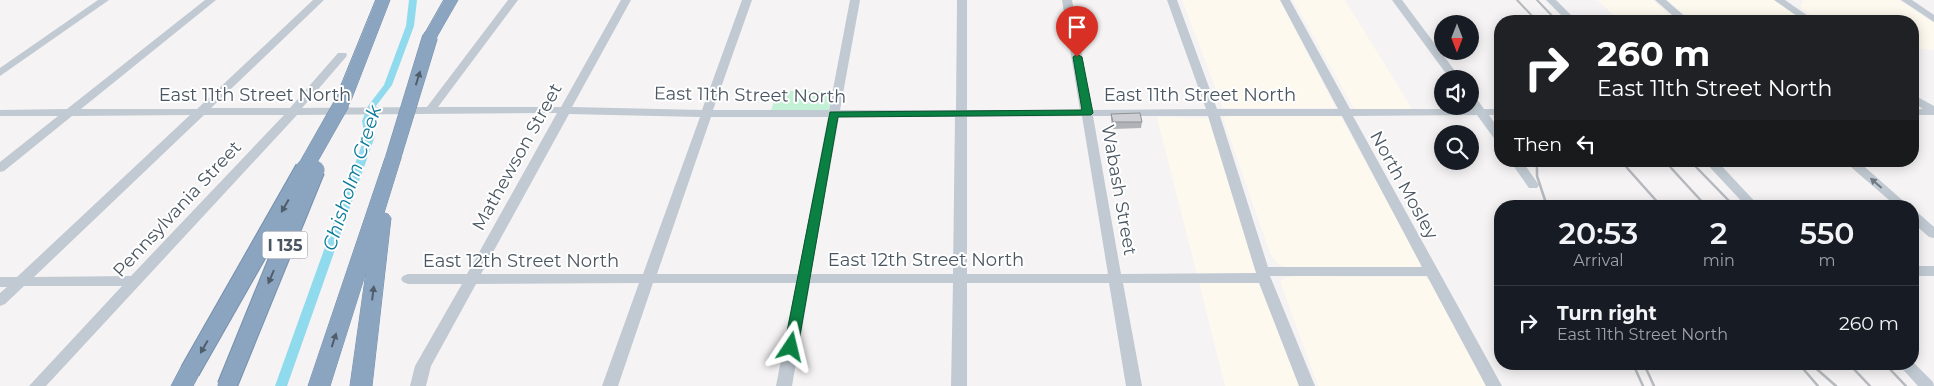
<!DOCTYPE html>
<html lang="en">
<head>
<meta charset="utf-8">
<style>
  :root { --surface:#171b24; --page:#242831; --text:#f1f3f6; --muted:#9ea1a6; --line:#363941 }
  body { margin:0; font-family:Montserrat,sans-serif; background:var(--page); color:var(--text); height:100vh; display:flex; flex-direction:column; font-size:19px; white-space:nowrap }
  * { box-sizing:border-box; margin:0 }
  p { font-size:16px; color:var(--muted) }
  .icon { flex:none; width:28px; height:28px; fill:none; stroke:currentColor; stroke-width:2; stroke-linecap:round; stroke-linejoin:round }
  .map { position:relative; flex:1; overflow:hidden }
  .side { position:absolute; left:1494px; top:200px; width:425px; height:170px; display:flex; flex-direction:column; background:var(--surface); border-radius:20px; box-shadow:0 2px 12px #0003 }
  .side>* { flex:none }
  .hud { position:absolute; left:1494px; top:15px; width:425px; height:152px; border-radius:20px; box-shadow:0 2px 12px #0003; background:#202124; color:#fff; overflow:hidden }
  .needle { width:32px; rotate:180deg }
  .tools { position:absolute; left:1434px; top:15px; display:grid; gap:10px }
  .tools a { display:grid; place-items:center; width:45px; height:45px; border-radius:50%; background:var(--surface); box-shadow:0 2px 12px #0003; font-size:25px }
  .pin { position:absolute; display:grid; place-items:center; width:42px; height:42px; color:#fff; margin:-51px -21px; border-radius:50% 50% 50% 0; rotate:-45deg; box-shadow:0 0 5px #0007 }
  .pin .icon { rotate:45deg }
  .me { position:absolute; width:55px; margin:-28px; rotate:10deg; stroke-linejoin:round; filter:drop-shadow(0 0 4px #0008) }
  .turn { display:flex; align-items:center; gap:18px; height:105px; padding:0 20px; font-size:22px }
  .turn .icon { width:65px; height:65px; stroke-width:2.5 }
  .turn b { display:block; font-size:35px; line-height:42px }
  .then { display:flex; align-items:center; height:48px; padding:0 20px; background:#0003; gap:10px; font-size:19px }
  .eta { display:flex; justify-content:space-evenly; align-items:center; height:85px; text-align:center }
  .eta b { font-size:30px; font-weight:600; line-height:35px }
  ul { padding:0; list-style:none }
  li { display:flex; align-items:center; gap:15px; height:75px; padding:0 20px; border-top:1px solid var(--line) }
  li div { flex:1 }
  li b { display:block; font-size:19px }
  li em { font-style:normal }
  .map>svg:first-child { display:block }
  .commercial { fill:#fdf9ef }
  .green { fill:#c3f1d5 }
  .lines { fill:none; stroke-linecap:round; stroke-linejoin:round }
  .canal { fill:#90daee; fill-rule:evenodd }
  .highway-casing { stroke:#7690ad; stroke-width:1 }
  .minor { fill:#c1cad2; fill-rule:evenodd }
  .highway { fill:#8ba5c1; fill-rule:evenodd }
  .rail-far1 { stroke:#b5b8bd; stroke-width:2 }
  .rail { stroke:#b5b8bd; stroke-width:2.5 }
  .highway-bridge-far1-casing { stroke:#7690ad; stroke-width:16; stroke-linecap:butt }
  .highway-bridge-casing { stroke:#7690ad; stroke-width:21; stroke-linecap:butt }
  .highway-bridge-far1 { stroke:#8ba5c1; stroke-width:15 }
  .highway-bridge { stroke:#8ba5c1; stroke-width:19 }
  .wall { fill:#b0b2b7 }
  .building { fill:#cdcfd5; stroke:#909195 }
  .oneway { fill:#505e6b }
  .oneway2 { fill:#6e7983 }
  .route { fill:#0b8043; stroke:#07532c }
  .labels { text-anchor:middle; dominant-baseline:central; stroke-width:4; stroke-linejoin:round; paint-order:stroke }
  .shield { fill:#fff; stroke:#808990; stroke-width:1 }
  .shield-label { font-size:16px; font-weight:bold; fill:#4a5661 }
  .street-label { font-size:18px; fill:#4a5661; stroke:#fff }
  .water-label { font-size:19px; font-style:italic; fill:#0c7c9b; stroke:#fff }
</style>
</head>
<body>
<div class="map">
<svg width="1934" height="386" viewBox="0 0 1934 386">
  <rect width="100%" height="100%" fill="#f5f3f3"/>
  <g class="commercial">
    <path d="M 1182,0 L 1280,0 L 1336,108 L 1223,108 Z"/>
    <path d="M 1293,0 L 1345,0 L 1413,110 L 1356,109 L 1353,107 Z"/>
    <path d="M 1597,0 L 1653,0 L 1677,21 L 1620,21 Z"/>
    <path d="M 1667,0 L 1776,0 L 1804,21 L 1692,21 Z"/>
    <path d="M 1803,0 L 1899,0 L 1934,23 L 1934,50 L 1913,48 L 1912,21 L 1819,21 L 1802,9 L 1801,5 Z"/>
    <path d="M 1229,115 L 1337,115 L 1341,117 L 1420,262 L 1420,266 L 1416,268 L 1289,269 L 1278,264 L 1270,253 L 1223,118 Z"/>
    <path d="M 1157,117 L 1209,118 L 1299,386 L 1225,386 Z"/>
    <path d="M 1293,276 L 1425,277 L 1430,281 L 1486,386 L 1318,386 L 1280,282 L 1284,278 Z"/>
  </g>
  <path class="green" d="M 777,91 L 832,91 L 829,109 L 827,111 L 771,111 Z"/>
  <g class="lines">
    <path class="canal" d="M 409,0 L 417,0 L 414,26 L 392,85 L 376,106 L 372,121 L 375,136 L 287,386 L 275,386 L 365,136 L 362,121 L 368,106 L 384,85 L 406,26 Z"/>
    <g class="highway-casing">
      <g id="highway">
        <path d="M 376,0 L 390,0 L 350,103 L 347,106 L 337,106 L 334,103 Z"/>
        <path d="M 444,0 L 458,0 L 435,40 L 425,40 L 423,37 Z"/>
        <path d="M 393,153 L 399,154 L 401,158 L 384,213 L 388,214 L 391,218 L 372,386 L 350,386 L 366,272 L 330,386 L 308,386 L 385,158 L 387,154 Z"/>
        <path d="M 190,363 L 198,365 L 201,371 L 193,386 L 171,386 L 182,365 Z"/>
      </g>
    </g>
    <g class="minor">
      <path d="M 98,0 L 109,0 L 0,76 L 0,68 Z"/>
      <path d="M 205,0 L 216,0 L 81,109 L 197,109 L 313,0 L 324,0 L 211,108 L 290,108 L 338,53 L 346,53 L 347,55 L 346,57 L 302,108 L 427,107 L 508,0 L 518,0 L 438,107 L 561,107 L 621,0 L 631,0 L 572,107 L 702,110 L 742,0 L 752,0 L 713,110 L 829,110 L 850,0 L 860,0 L 840,110 L 956,110 L 957,0 L 967,0 L 967,110 L 1080,110 L 1062,0 L 1072,0 L 1092,110 L 1206,109 L 1167,0 L 1177,0 L 1217,109 L 1338,109 L 1280,0 L 1290,0 L 1350,109 L 1473,109 L 1470,105 L 1470,94 L 1474,95 L 1484,109 L 1500,109 L 1500,115 L 1489,115 L 1500,131 L 1500,142 L 1496,141 L 1477,115 L 1353,116 L 1502,386 L 1486,386 L 1427,276 L 1270,276 L 1315,386 L 1299,386 L 1259,283 L 1123,283 L 1142,386 L 1126,386 L 1109,283 L 967,283 L 967,386 L 951,386 L 953,283 L 810,283 L 792,386 L 776,386 L 796,283 L 653,283 L 618,386 L 602,386 L 639,283 L 476,284 L 431,366 L 426,386 L 410,386 L 415,366 L 462,284 L 408,284 L 403,282 L 401,279 L 403,276 L 408,274 L 467,274 L 557,113 L 555,113 L 297,115 L 46,386 L 29,386 L 122,286 L 24,286 L 5,304 L 0,306 L 0,293 L 7,287 L 0,287 L 0,277 L 17,277 L 190,115 L 72,116 L 4,171 L 0,172 L 0,162 L 58,116 L 0,116 L 0,110 L 67,109 ZM 569,114 L 700,117 L 643,274 L 481,274 ZM 204,115 L 284,115 L 131,276 L 34,277 ZM 1082,116 L 1108,274 L 967,274 L 967,117 ZM 1093,116 L 1208,116 L 1256,273 L 1121,274 ZM 1220,116 L 1342,116 L 1422,267 L 1268,267 ZM 711,117 L 828,117 L 798,274 L 657,274 ZM 839,117 L 955,117 L 953,274 L 811,274 Z"/>
      <path d="M 1392,0 L 1402,0 L 1461,79 L 1450,79 Z"/>
      <path d="M 1546,0 L 1556,0 L 1577,21 L 1567,21 Z"/>
      <path d="M 1655,0 L 1666,0 L 1690,21 L 1679,21 Z"/>
      <path d="M 1774,0 L 1785,0 L 1815,21 L 1804,21 Z"/>
      <path d="M 1901,0 L 1912,0 L 1934,15 L 1934,22 Z"/>
      <path d="M 1912,94 L 1934,106 L 1934,115 L 1912,115 L 1912,109 L 1923,109 L 1912,102 Z"/>
      <path d="M 1510,161 L 1522,161 L 1539,185 L 1537,188 L 1529,188 Z"/>
      <path d="M 1704,161 L 1717,161 L 1759,206 L 1746,206 Z"/>
      <path d="M 1844,161 L 1858,161 L 1909,206 L 1896,206 Z"/>
      <path d="M 1912,211 L 1917,212 L 1934,227 L 1934,238 L 1929,237 L 1912,222 Z"/>
      <rect x="1912" y="266" width="22" height="10"/>
      <path d="M 1912,361 L 1933,382 L 1934,386 L 1918,386 L 1898,364 L 1912,364 Z"/>
    </g>
    <use href="#highway" class="highway"/>
    <g class="rail-far1">
      <path d="M 1517,0 L 1537,21"/>
      <path d="M 1537,0 L 1557,21"/>
      <path d="M 1536,161 L 1537,170"/>
      <path d="M 1621,161 L 1629,170"/>
      <path d="M 1665,161 L 1673,170"/>
      <path d="M 1690,161 L 1699,170"/>
    </g>
    <g class="rail">
      <path d="M 1537,169 L 1537,176 L 1547,206"/>
      <path d="M 1628,169 L 1661,206"/>
      <path d="M 1672,169 L 1706,206"/>
      <path d="M 1698,169 L 1734,206"/>
      <path d="M 1633,364 L 1643,386"/>
      <path d="M 1644,364 L 1654,386"/>
      <path d="M 1799,364 L 1818,386"/>
      <path d="M 1811,364 L 1836,386"/>
      <path d="M 1849,364 L 1870,386"/>
      <path d="M 1885,364 L 1906,386"/>
    </g>
    <g class="highway-bridge-far1-casing">
      <g id="highway-bridge-far1">
        <path d="M 393,158 L 430,37"/>
        <path d="M 304,170 L 342,103"/>
      </g>
    </g>
    <g class="highway-bridge-casing">
      <g id="highway-bridge">
        <path d="M 190,371 L 305,169"/>
        <path d="M 227,386 L 315,170"/>
      </g>
    </g>
    <use href="#highway-bridge-far1" class="highway-bridge-far1"/>
    <use href="#highway-bridge" class="highway-bridge"/>
  </g>
  <path class="wall" d="M 1111,114 L 1142,122 L 1141,128 L 1113,129 L 1111,120 Z"/>
  <path class="building" d="M 1140,113 L 1142,122 L 1113,122 L 1111,114 Z"/>
  <defs><path id="oneway-solid" d="M-6-.8H1V-3.2L6.5 0L1 3.2V.8H-6Z" transform="scale(1.25)"/></defs>
  <g class="oneway">
    <use href="#oneway-solid" transform="translate(418 78) rotate(-73)"/>
    <use href="#oneway-solid" transform="translate(285 206) rotate(120)"/>
    <use href="#oneway-solid" transform="translate(271 277) rotate(113)"/>
    <use href="#oneway-solid" transform="translate(373 293) rotate(-83)"/>
    <use href="#oneway-solid" transform="translate(334 340) rotate(-72)"/>
    <use href="#oneway-solid" transform="translate(204 347) rotate(120)"/>
  </g>
  <use class="oneway2" href="#oneway-solid" transform="translate(1876 183) rotate(-139)"/>
  <path class="route" d="M 1077,54 L 1082,57 L 1093,113 L 1091,115 L 838,117 L 798,347 L 796,350 L 786,350 L 784,347 L 830,112 L 1082,110 L 1073,57 Z"/>
  <g class="labels">
    <rect class="shield" x="262.5" y="231.5" width="45" height="27" rx="4"/>
    <g class="shield-label">
      <text x="285" y="245">I 135</text>
    </g>
    <g class="street-label">
      <text x="255" y="95">East 11th Street North</text>
      <text transform="translate(750 95) rotate(1)">East 11th Street North</text>
      <text x="1200" y="95">East 11th Street North</text>
      <text transform="translate(517 157) rotate(-61)">Mathewson Street</text>
      <text transform="translate(1404 185) rotate(61)">North Mosley</text>
      <text transform="translate(1119 190) rotate(80)">Wabash Street</text>
      <text transform="translate(177 209) rotate(-47)">Pennsylvania Street</text>
      <text x="926" y="260">East 12th Street North</text>
      <text x="521" y="261">East 12th Street North</text>
    </g>
    <g class="water-label">
      <text transform="translate(352 178) rotate(-72)">Chisholm Creek</text>
    </g>
  </g>
</svg>
<div class="tools">
<a><svg class="needle" viewBox="-14 -14 28 28"><path d="M0-13l5 13h-10z" fill="#e53935"/><path d="M0 13l5-13h-10z" fill="#9ea1a6"/></svg></a>
<a><svg class="icon" aria-label="sound" viewBox="0 0 24 24"><path d="M4 9h4l5-4v14l-5-4H4zM17 9q2 3 0 6"/></svg></a>
<a><svg class="icon" aria-label="search" viewBox="0 0 24 24"><circle cx="10" cy="10" r="6"/><path d="M15 15l6 6"/></svg></a>
</div>
<div class="pin" style="left:1077px;top:57px;background:#d93025"><svg class="icon" aria-label="arrive" viewBox="0 0 24 24"><path d="M6 21V4h12l-3 4 3 4H6"/></svg></div>
<svg class="me" style="left:791px;top:347px" viewBox="-20 -20 40 40"><path d="M0-17L14 15 0 8-14 15z" fill="#0b8043" stroke="#fff" stroke-width="4"/></svg>
<div class="hud">
<div class="turn"><svg class="icon" aria-label="right" viewBox="0 0 24 24"><path d="M7 20v-9h11M14 6l5 5-5 5"/></svg><div><b>260 m</b>East 11th Street North</div></div>
<div class="then">Then<svg class="icon" aria-label="left" viewBox="0 0 24 24"><path d="M17 20v-9H6M10 6l-5 5 5 5"/></svg></div>
</div>
<section class="side">
<div class="eta">
<div><b>20:53</b><p>Arrival</p></div>
<div><b>2</b><p>min</p></div>
<div><b>550</b><p>m</p></div>
</div>
<ul>
<li><svg class="icon" aria-label="right" viewBox="0 0 24 24"><path d="M7 20v-9h11M14 6l5 5-5 5"/></svg><div><b>Turn right</b><p>East 11th Street North</p></div><em>260 m</em></li>
</ul>
</section>
</div>
</body>
</html>
